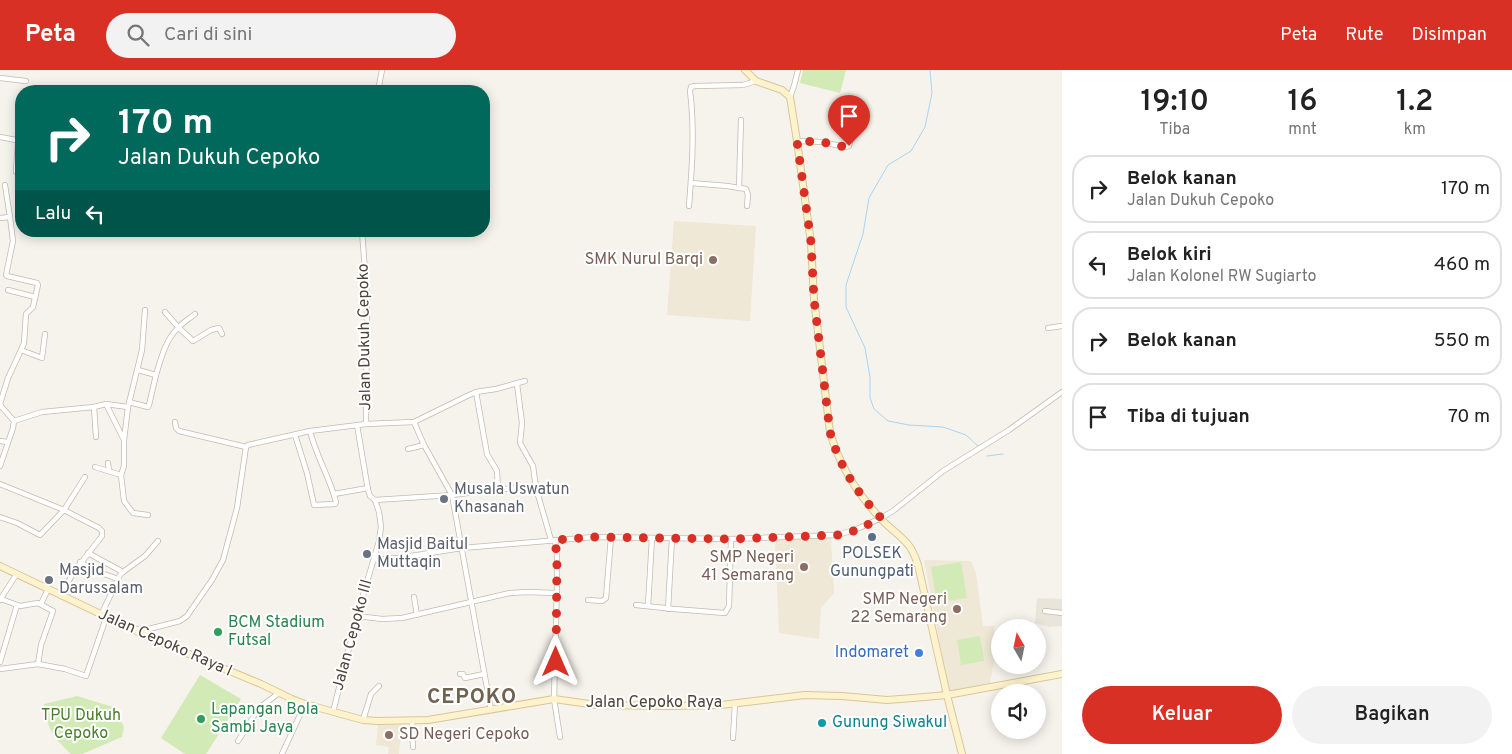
<!DOCTYPE html>
<html lang="id">
<head>
<meta charset="utf-8">
<style>
  :root { --surface:#fff; --page:#f2f2f2; --text:#222; --muted:#767676; --line:#e0e0e0; --accent:#d93025 }
  body { margin:0; font-family:Overpass,sans-serif; background:var(--page); color:var(--text); height:100vh; display:flex; flex-direction:column; font-size:19px; white-space:nowrap }
  * { box-sizing:border-box; margin:0 }
  p { font-size:16px; color:var(--muted) }
  .icon { flex:none; width:28px; height:28px; fill:none; stroke:currentColor; stroke-width:2; stroke-linecap:round; stroke-linejoin:round }
  .map { position:relative; flex:1; overflow:hidden }
  .side { display:flex; flex-direction:column; background:var(--surface); width:450px }
  .side>* { flex:none }
  .banner { position:absolute; left:15px; top:15px; width:475px; height:152px; border-radius:20px; box-shadow:0 2px 12px #0003; background:#00695c; color:#fff; overflow:hidden }
  .needle { width:32px; rotate:351deg }
  .buttons { position:absolute; left:991px; top:549px; display:grid; gap:10px }
  .buttons a { display:grid; place-items:center; width:55px; height:55px; border-radius:50%; background:var(--surface); box-shadow:0 2px 12px #0003; font-size:25px }
  .pin { position:absolute; display:grid; place-items:center; width:42px; height:42px; color:#fff; margin:-51px -21px; border-radius:50% 50% 50% 0; rotate:-45deg; box-shadow:0 0 5px #0007 }
  .pin .icon { rotate:45deg }
  .me { position:absolute; width:55px; margin:-28px; rotate:0deg; stroke-linejoin:round; filter:drop-shadow(0 0 4px #0008) }
  .turn { display:flex; align-items:center; gap:18px; height:105px; padding:0 20px; font-size:22px }
  .turn .icon { width:65px; height:65px; stroke-width:2.5 }
  .turn b { display:block; font-size:35px; line-height:42px }
  .then { display:flex; align-items:center; height:48px; padding:0 20px; background:#0003; gap:10px; font-size:19px }
  .eta { display:flex; justify-content:space-evenly; align-items:center; height:85px; text-align:center }
  .eta b { font-size:30px; font-weight:600; line-height:35px }
  .cta { display:flex; gap:10px; margin-top:auto; padding:10px 20px }
  .cta a { flex:1; height:58px; border-radius:30px; background:var(--accent); color:#fff; font-size:20px; font-weight:600; line-height:58px; text-align:center }
  .cta a+a { background:var(--page); color:var(--text) }
  ul { padding:0; list-style:none }
  li { display:flex; align-items:center; gap:15px; height:68px; margin:0 10px 8px; padding:0 10px; border:2px solid var(--line); border-radius:20px }
  li div { flex:1 }
  li b { display:block; font-size:19px }
  li em { font-style:normal }
  header { display:flex; align-items:center; gap:30px; box-sizing:border-box; height:70px; padding:0 25px; background:var(--accent); color:#fff }
  header strong { font-size:24px }
  nav { display:flex; gap:28px; margin-inline-start:auto; font-size:18px }
  .search { width:350px; height:45px; background:var(--page); display:flex; align-items:center; gap:12px; box-sizing:border-box; padding:0 18px; border-radius:28px; color:var(--muted); font-size:19px }
  main { display:flex; flex:1; min-height:0 }
  .map>svg:first-child { display:block }
  .residential { fill:#eae5da }
  .education { fill:#efe8d6 }
  .green { fill:#d2eab5 }
  .lines { fill:none; stroke-linecap:round; stroke-linejoin:round }
  .stream { stroke:#a9d4f2; stroke-width:1 }
  .street-casing { stroke:#c2bbae; stroke-width:6 }
  .secondary-casing { stroke:#d6c79b; stroke-width:8 }
  .street { stroke:#fff; stroke-width:4.5 }
  .secondary { stroke:#fff3cd; stroke-width:6 }
  .route { stroke:#d93025; stroke-width:9; stroke-dasharray:0 16.2 }
  .education-dot { fill:#8d6e63; stroke:#fff; stroke-width:2 }
  .worship-dot { fill:#6b7280; stroke:#fff; stroke-width:2 }
  .service-dot { fill:#5c6f8a; stroke:#fff; stroke-width:2 }
  .leisure-dot { fill:#2e9e5b; stroke:#fff; stroke-width:2 }
  .shop-dot { fill:#3f7fe0; stroke:#fff; stroke-width:2 }
  .culture-dot { fill:#0f9aa8; stroke:#fff; stroke-width:2 }
  .labels { text-anchor:middle; dominant-baseline:central; stroke-width:4; stroke-linejoin:round; paint-order:stroke }
  .education-label { font-size:16px; fill:#785e54; stroke:#fff; text-anchor:end }
  .street-label { font-size:16px; fill:#4b4439; stroke:#fff }
  .worship-label { font-size:16px; fill:#5b616d; stroke:#fff; text-anchor:start }
  .service-label { font-size:16px; fill:#4e5e75; stroke:#fff }
  .leisure-label { font-size:16px; fill:#27864d; stroke:#fff; text-anchor:start }
  .shop-label { font-size:16px; fill:#366cbe; stroke:#fff; text-anchor:end }
  .park-label { font-size:16px; fill:#4a7f2a; stroke:#fff }
  .culture-label { font-size:16px; fill:#0d838f; stroke:#fff; text-anchor:start }
  .district-label { font-size:21px; font-weight:bold; letter-spacing:1px; fill:#6e6250; stroke:#fff }
</style>
</head>
<body>
<header>
<strong>Peta</strong>
<div class="search"><svg class="icon" aria-label="search" viewBox="0 0 24 24"><circle cx="10" cy="10" r="6"/><path d="M15 15l6 6"/></svg>Cari di sini</div>
<nav><a>Peta</a><a>Rute</a><a>Disimpan</a></nav>
</header>
<main>
<div class="map">
<svg width="1062" height="684" viewBox="0 0 1062 684">
  <rect width="100%" height="100%" fill="#f6f3ec"/>
  <path class="residential" d="M 1037,528 L 1062,529 L 1062,556 L 1049,557 L 1035,553 Z"/>
  <g class="education">
    <path d="M 674,151 L 756,156 L 750,251 L 667,245 Z"/>
    <path d="M 831,468 L 834,523 L 821,538 L 819,569 L 779,563 L 775,470 Z"/>
    <path d="M 924,490 L 971,491 L 976,503 L 983,556 L 994,556 L 995,586 L 990,613 L 949,622 Z"/>
    <path d="M 378,653 L 401,655 L 399,684 L 388,684 L 389,677 L 376,675 Z"/>
  </g>
  <g class="green">
    <path d="M 803,0 L 846,0 L 840,23 L 800,13 Z"/>
    <path d="M 961,492 L 967,528 L 937,533 L 931,497 Z"/>
    <path d="M 980,566 L 984,591 L 961,595 L 957,570 Z"/>
    <path d="M 200,605 L 241,629 L 206,684 L 185,684 L 161,668 Z"/>
    <path d="M 77,626 L 113,637 L 124,657 L 122,667 L 82,684 L 71,684 C 53,667 47,659 44,634 Z"/>
  </g>
  <g class="lines">
    <g class="stream">
      <path d="M 930,0 L 932,23 L 925,57 L 911,81 L 888,95 L 869,128 L 863,164 L 846,215 L 846,237 L 865,278 L 870,307 L 870,328 L 874,339 L 888,351 L 909,355 L 943,357 L 966,365 L 978,376"/>
      <path d="M 987,386 L 1003,384"/>
    </g>
    <g class="street-casing">
      <g id="street">
        <path d="M 0,8 L 26,11"/>
        <path d="M 378,21 L 382,0"/>
        <path d="M 790,27 L 794,16 L 798,0"/>
        <path d="M 0,67 L 21,71"/>
        <path d="M 797,71 L 822,72 L 845,77 L 849,76 L 856,46"/>
        <path d="M 16,102 L 18,71"/>
        <path d="M 691,113 L 727,116 L 746,119 L 748,125 L 747,136"/>
        <path d="M 739,118 L 741,50"/>
        <path d="M 689,136 C 692,98 695,59 690,21 L 691,17 L 695,16 L 743,15 L 756,11"/>
        <path d="M 10,147 L 13,171 L 6,205 L 7,206 L 37,213 L 38,215 L 33,237 L 26,244 L 24,273 L 21,280"/>
        <path d="M 0,148 L 10,147 L 5,115"/>
        <path d="M 362,161 L 367,228 L 366,354"/>
        <path d="M 8,220 L 35,227"/>
        <path d="M 165,242 L 178,257 L 193,271 L 211,260 L 219,258 L 222,264"/>
        <path d="M 1048,258 L 1062,256"/>
        <path d="M 138,300 L 156,305 C 161,289 165,271 177,259 C 182,253 189,249 195,244"/>
        <path d="M 517,314 L 522,353 L 520,373 L 533,396 L 536,418 L 551,470"/>
        <path d="M 476,322 L 487,384 L 497,401 L 498,419"/>
        <path d="M 129,332 L 148,337 L 149,335 L 156,305"/>
        <path d="M 0,334 L 8,308 L 21,280 L 42,288 L 45,264"/>
        <path d="M 106,334 L 128,337"/>
        <path d="M 0,335 L 14,351 L 13,358 L 0,396"/>
        <path d="M 94,337 L 106,334 L 124,370 L 128,337 L 142,280 L 145,240"/>
        <path d="M 14,351 L 42,342 L 94,337 L 96,367"/>
        <path d="M 175,352 L 176,358 L 179,361 L 246,377"/>
        <path d="M 414,352 L 424,375 L 452,425 L 491,640"/>
        <path d="M 295,365 L 307,403 L 314,435 L 335,434 L 336,432 C 330,408 316,386 310,361"/>
        <path d="M 124,370 L 124,396 L 121,405 L 124,431 L 133,443 L 148,445"/>
        <path d="M 0,371 L 8,372"/>
        <path d="M 408,379 L 424,375"/>
        <path d="M 108,393 L 109,401"/>
        <path d="M 95,397 L 121,405"/>
        <path d="M 0,414 L 64,440 L 99,458 L 102,461 L 102,466 L 73,503 L 61,526"/>
        <path d="M 334,424 L 368,418"/>
        <path d="M 375,430 L 452,425 L 498,419 L 536,418"/>
        <path d="M 0,447 L 17,453 L 40,465 L 64,440 L 85,407"/>
        <path d="M 555,470 L 557,487 L 557,515 L 554,629 L 560,667"/>
        <path d="M 88,483 L 123,502"/>
        <path d="M 374,490 L 398,488 L 462,478 L 594,467 L 731,469 L 838,465 L 857,459 L 881,448 L 893,441 L 943,401 L 1009,360 L 1062,322"/>
        <path d="M 80,492 L 93,500 L 118,509"/>
        <path d="M 414,527 L 417,545"/>
        <path d="M 1,529 L 20,536 L 38,533 L 53,541 L 41,575 L 38,594"/>
        <path d="M 0,530 L 16,505"/>
        <path d="M 588,530 L 602,531 L 606,528 L 611,467"/>
        <path d="M 41,534 L 48,519"/>
        <path d="M 636,535 L 674,539 L 725,543 L 729,536 L 731,469"/>
        <path d="M 648,536 L 652,468"/>
        <path d="M 668,539 L 672,468"/>
        <path d="M 1045,541 L 1062,543"/>
        <path d="M 101,545 L 120,505 L 123,502 L 145,486 L 158,471"/>
        <path d="M 357,546 L 382,549 L 402,548 L 510,523 L 527,522 L 556,523"/>
        <path d="M 134,560 L 144,558 L 149,559"/>
        <path d="M 144,565 L 149,559 L 180,551 L 187,546 L 212,510 L 223,490 L 237,438 L 246,377 L 248,375 L 310,361 L 366,354 L 414,352 L 467,326 L 476,322 L 496,319 L 525,311"/>
        <path d="M 0,592 L 17,535"/>
        <path d="M 0,599 L 38,594 L 65,599 L 86,606 L 106,548"/>
        <path d="M 460,604 L 463,604 L 465,608 L 484,604"/>
        <path d="M 333,642 L 357,546 L 379,471 L 381,457 L 379,442 L 375,430 L 370,426 L 368,420 L 357,355"/>
        <path d="M 363,650 L 371,624 L 379,616"/>
        <path d="M 412,650 L 413,677"/>
        <path d="M 733,668 L 735,633"/>
        <path d="M 238,671 L 259,638 L 279,623"/>
        <path d="M 282,684 L 305,634"/>
      </g>
    </g>
    <g class="secondary-casing">
      <g id="secondary">
        <path d="M 745,0 L 756,11 L 782,20 L 790,27 L 797,71 L 811,173 L 814,229 L 830,362 C 839,395 857,423 880,448 C 889,458 902,466 910,477 C 914,483 916,489 918,495 L 947,625 L 962,684"/>
        <path d="M 0,496 L 153,569 L 261,614 L 292,629 L 305,634 L 363,650 L 378,651 L 428,650 L 554,629 L 597,635 L 669,636 L 721,635 L 805,625 L 842,626 L 887,630 L 913,628 L 947,625 L 1062,604"/>
      </g>
    </g>
    <use href="#street" class="street"/>
    <use href="#secondary" class="secondary"/>
  </g>
  <g class="lines">
    <path class="route" d="M 556,592 L 557,487 L 555,470 L 594,467 L 731,469 L 838,465 L 857,460 L 881,448 C 856,421 840,398 830,362 L 814,229 L 811,172 L 797,71 L 822,72 L 845,77 L 849,76"/>
  </g>
  <g class="education-dot">
    <circle cx="713" cy="190" r="5"/>
    <circle cx="804" cy="497" r="5"/>
    <circle cx="957" cy="539" r="5"/>
    <circle cx="389" cy="665" r="5"/>
  </g>
  <g class="worship-dot">
    <circle cx="444" cy="429" r="5"/>
    <circle cx="367" cy="484" r="5"/>
    <circle cx="49" cy="510" r="5"/>
  </g>
  <circle class="service-dot" cx="872" cy="467" r="5"/>
  <g class="leisure-dot">
    <circle cx="218" cy="562" r="5"/>
    <circle cx="201" cy="649" r="5"/>
  </g>
  <circle class="shop-dot" cx="919" cy="583" r="5"/>
  <circle class="culture-dot" cx="822" cy="653" r="5"/>
  <g class="labels">
    <g class="education-label">
      <text x="703" y="190">SMK Nurul Barqi</text>
      <text x="794" y="488">SMP Negeri<tspan x="794" dy="18">41 Semarang</tspan></text>
      <text x="947" y="530">SMP Negeri<tspan x="947" dy="18">22 Semarang</tspan></text>
      <text x="399" y="665" text-anchor="start">SD Negeri Cepoko</text>
    </g>
    <g class="street-label">
      <text transform="translate(365 267) rotate(-91)">Jalan Dukuh Cepoko</text>
      <text transform="translate(353 565) rotate(-75)">Jalan Cepoko III</text>
      <text transform="translate(165 573) rotate(24)">Jalan Cepoko Raya I</text>
      <text x="654" y="633">Jalan Cepoko Raya</text>
    </g>
    <g class="worship-label">
      <text x="454" y="420">Musala Uswatun<tspan x="454" dy="18">Khasanah</tspan></text>
      <text x="377" y="475">Masjid Baitul<tspan x="377" dy="18">Muttaqin</tspan></text>
      <text x="59" y="501">Masjid<tspan x="59" dy="18">Darussalam</tspan></text>
    </g>
    <g class="service-label">
      <text x="872" y="484">POLSEK<tspan x="872" dy="18">Gunungpati</tspan></text>
    </g>
    <g class="leisure-label">
      <text x="228" y="553">BCM Stadium<tspan x="228" dy="18">Futsal</tspan></text>
      <text x="211" y="640">Lapangan Bola<tspan x="211" dy="18">Sambi Jaya</tspan></text>
    </g>
    <g class="shop-label">
      <text x="909" y="583">Indomaret</text>
    </g>
    <g class="park-label">
      <text x="81" y="646">TPU Dukuh<tspan x="81" dy="18">Cepoko</tspan></text>
    </g>
    <g class="culture-label">
      <text x="832" y="653">Gunung Siwakul</text>
    </g>
    <g class="district-label">
      <text x="472" y="627">CEPOKO</text>
    </g>
  </g>
</svg>
<div class="buttons">
<a><svg class="needle" viewBox="-14 -14 28 28"><path d="M0-13l5 13h-10z" fill="#e53935"/><path d="M0 13l5-13h-10z" fill="#767676"/></svg></a>
<a><svg class="icon" aria-label="sound" viewBox="0 0 24 24"><path d="M4 9h4l5-4v14l-5-4H4zM17 9q2 3 0 6"/></svg></a>
</div>
<div class="pin" style="left:849px;top:76px;background:#d93025"><svg class="icon" aria-label="arrive" viewBox="0 0 24 24"><path d="M6 21V4h12l-3 4 3 4H6"/></svg></div>
<svg class="me" style="left:556px;top:592px" viewBox="-20 -20 40 40"><path d="M0-17L14 15 0 8-14 15z" fill="#d93025" stroke="#fff" stroke-width="4"/></svg>
<div class="banner">
<div class="turn"><svg class="icon" aria-label="right" viewBox="0 0 24 24"><path d="M7 20v-9h11M14 6l5 5-5 5"/></svg><div><b>170 m</b>Jalan Dukuh Cepoko</div></div>
<div class="then">Lalu<svg class="icon" aria-label="left" viewBox="0 0 24 24"><path d="M17 20v-9H6M10 6l-5 5 5 5"/></svg></div>
</div>
</div>
<section class="side">
<div class="eta">
<div><b>19:10</b><p>Tiba</p></div>
<div><b>16</b><p>mnt</p></div>
<div><b>1.2</b><p>km</p></div>
</div>
<ul>
<li><svg class="icon" aria-label="right" viewBox="0 0 24 24"><path d="M7 20v-9h11M14 6l5 5-5 5"/></svg><div><b>Belok kanan</b><p>Jalan Dukuh Cepoko</p></div><em>170 m</em></li>
<li><svg class="icon" aria-label="left" viewBox="0 0 24 24"><path d="M17 20v-9H6M10 6l-5 5 5 5"/></svg><div><b>Belok kiri</b><p>Jalan Kolonel RW Sugiarto</p></div><em>460 m</em></li>
<li><svg class="icon" aria-label="right" viewBox="0 0 24 24"><path d="M7 20v-9h11M14 6l5 5-5 5"/></svg><div><b>Belok kanan</b></div><em>550 m</em></li>
<li><svg class="icon" aria-label="arrive" viewBox="0 0 24 24"><path d="M6 21V4h12l-3 4 3 4H6"/></svg><div><b>Tiba di tujuan</b></div><em>70 m</em></li>
</ul>
<div class="cta"><a>Keluar</a><a>Bagikan</a></div>
</section>
</main>
</body>
</html>
